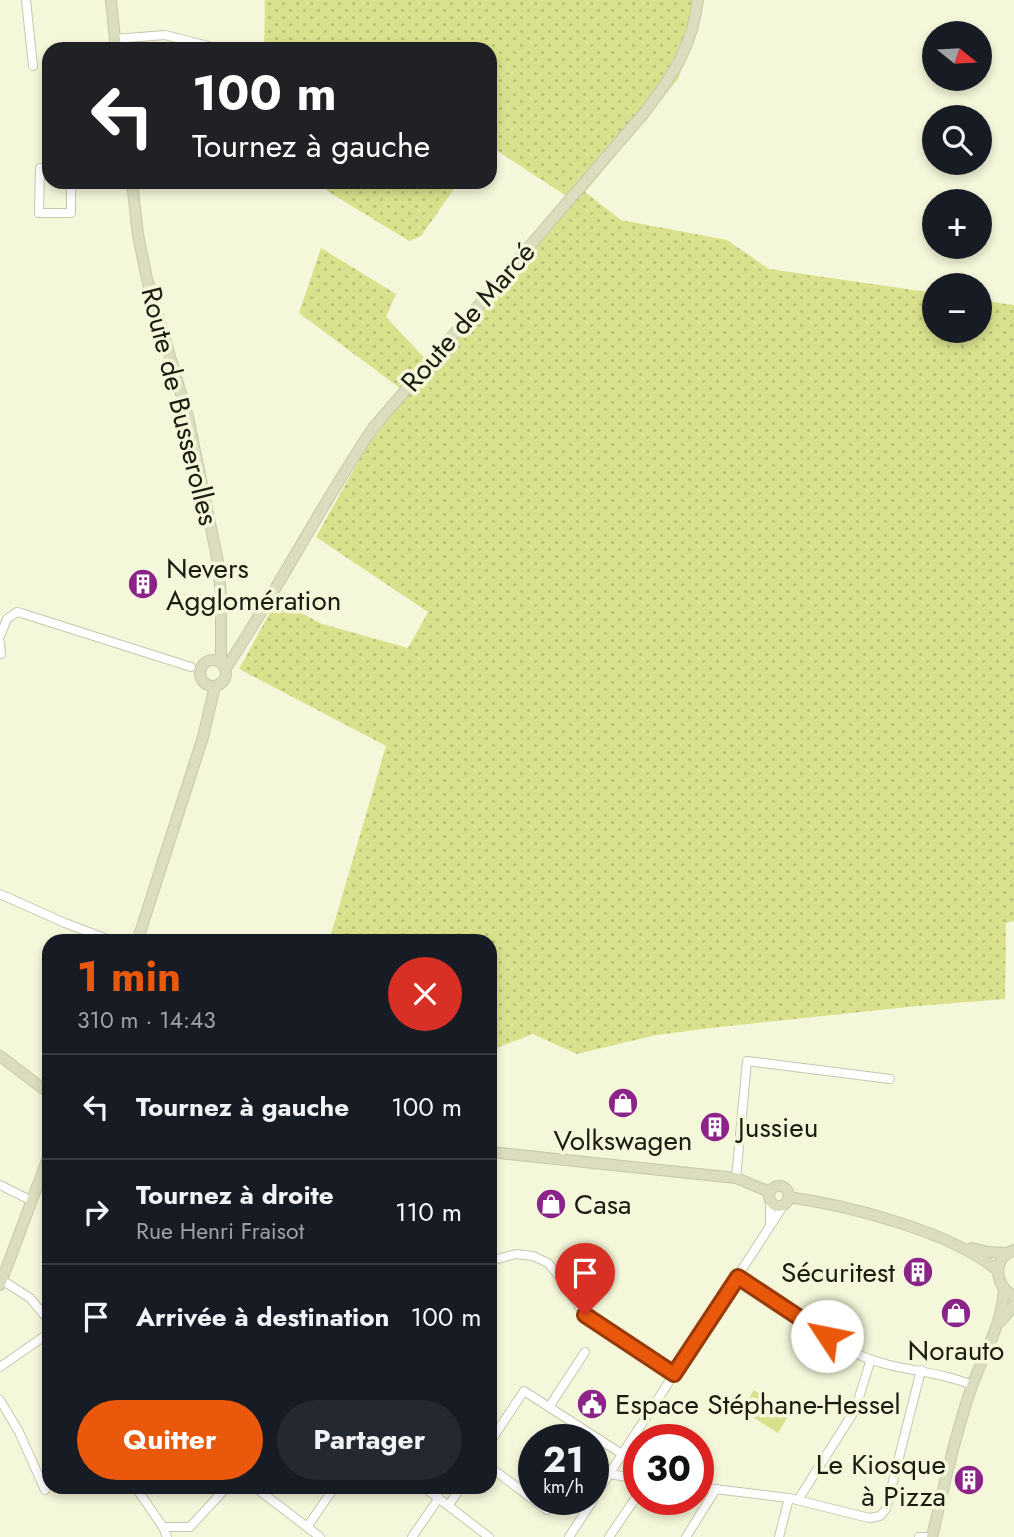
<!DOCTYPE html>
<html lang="fr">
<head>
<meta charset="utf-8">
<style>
  :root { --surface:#171b24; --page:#242831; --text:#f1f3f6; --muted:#9ea1a6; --line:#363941; --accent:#ea580c }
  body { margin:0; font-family:Jost,sans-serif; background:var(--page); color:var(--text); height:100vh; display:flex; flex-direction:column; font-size:26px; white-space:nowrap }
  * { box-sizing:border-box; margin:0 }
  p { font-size:23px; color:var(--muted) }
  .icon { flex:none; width:38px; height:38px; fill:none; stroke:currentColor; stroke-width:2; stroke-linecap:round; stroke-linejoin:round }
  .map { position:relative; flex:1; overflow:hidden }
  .drawer { position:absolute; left:42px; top:934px; width:455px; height:560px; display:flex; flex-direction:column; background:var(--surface); border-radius:21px; box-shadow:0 4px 10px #0003 }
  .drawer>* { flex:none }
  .banner { position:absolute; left:42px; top:42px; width:455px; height:147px; border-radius:21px; box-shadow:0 4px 10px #0003; background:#202124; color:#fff; overflow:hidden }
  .needle { width:46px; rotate:108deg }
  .tools { position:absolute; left:922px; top:21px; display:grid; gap:14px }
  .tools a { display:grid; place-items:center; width:70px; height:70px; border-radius:50%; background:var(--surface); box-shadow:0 4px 10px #0003; font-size:35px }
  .speed { position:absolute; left:518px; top:1424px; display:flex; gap:14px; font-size:35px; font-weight:700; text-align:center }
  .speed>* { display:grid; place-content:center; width:91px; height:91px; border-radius:50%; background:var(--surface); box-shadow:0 4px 10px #0003; line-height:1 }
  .speed small { font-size:18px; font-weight:400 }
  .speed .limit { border:10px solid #d22; background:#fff; color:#111 }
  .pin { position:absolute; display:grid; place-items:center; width:60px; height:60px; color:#fff; margin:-72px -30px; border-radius:50% 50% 50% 0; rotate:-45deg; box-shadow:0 0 7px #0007 }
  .pin .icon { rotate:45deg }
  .me { position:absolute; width:77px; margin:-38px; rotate:304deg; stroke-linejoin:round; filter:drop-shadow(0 0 5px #0008) }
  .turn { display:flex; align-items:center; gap:24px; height:147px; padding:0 35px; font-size:32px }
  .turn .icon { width:91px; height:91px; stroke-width:2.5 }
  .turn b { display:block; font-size:49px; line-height:60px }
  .round { display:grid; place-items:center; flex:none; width:74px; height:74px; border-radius:37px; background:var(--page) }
  .head { display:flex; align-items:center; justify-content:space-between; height:119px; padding:0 35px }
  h1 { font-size:42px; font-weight:700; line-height:52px; color:var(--accent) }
  .action { display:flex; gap:14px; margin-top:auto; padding:14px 35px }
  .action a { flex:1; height:80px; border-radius:42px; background:var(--accent); color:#fff; font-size:28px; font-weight:700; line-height:80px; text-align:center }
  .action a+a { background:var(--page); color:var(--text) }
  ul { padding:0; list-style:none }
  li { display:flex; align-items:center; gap:21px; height:105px; padding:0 35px; border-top:2px solid var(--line) }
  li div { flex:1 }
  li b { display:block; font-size:26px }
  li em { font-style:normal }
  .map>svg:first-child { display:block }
  .grass { fill:url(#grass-dots) }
  .garden { fill:#dae18d }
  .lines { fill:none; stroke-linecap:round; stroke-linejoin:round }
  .street-casing { stroke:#c5c8ad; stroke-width:10 }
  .secondary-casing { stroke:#c5c8ad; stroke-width:12 }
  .street { stroke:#fff; stroke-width:8 }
  .secondary { stroke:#dbddbe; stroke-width:10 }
  .route-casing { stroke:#983908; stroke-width:18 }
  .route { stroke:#ea580c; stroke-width:12 }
  .labels { text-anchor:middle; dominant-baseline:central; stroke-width:7; stroke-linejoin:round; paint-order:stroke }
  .street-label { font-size:28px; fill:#1b1c12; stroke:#f4f7da }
  .poi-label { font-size:28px; fill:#1b1c12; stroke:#f4f7da; text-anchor:start }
</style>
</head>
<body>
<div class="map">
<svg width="1014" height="1537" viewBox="0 0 1014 1537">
  <defs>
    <pattern id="grass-dots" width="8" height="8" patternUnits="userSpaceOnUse" patternTransform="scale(1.75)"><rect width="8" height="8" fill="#dae18d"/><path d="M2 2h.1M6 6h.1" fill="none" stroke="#bac079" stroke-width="1.8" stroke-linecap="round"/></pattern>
  </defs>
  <rect width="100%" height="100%" fill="#f4f7da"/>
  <g class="grass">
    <path d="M 265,0 L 702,0 L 697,30 L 678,79 L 585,192 L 621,220 L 727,240 L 769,269 L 934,293 L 934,331 L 980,331 L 980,300 L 1014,305 L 1014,921 L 1006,923 L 1005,999 L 917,1006 L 719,1027 L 656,1035 L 577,1054 L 533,1034 L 496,1048 L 490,1048 L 490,942 L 329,941 L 386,746 L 239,669 L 277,600 L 322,624 L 408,648 L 428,612 L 316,537 L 367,446 L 408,394 L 299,313 L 321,248 L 396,294 L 386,317 L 433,367 L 574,201 L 490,146 L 490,49 L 264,49 Z"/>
    <path d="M 320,182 L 459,182 L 421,236 L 409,241 L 329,192 Z"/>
  </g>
  <path class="garden" d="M 754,1390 L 790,1413 L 778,1433 L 741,1410 Z"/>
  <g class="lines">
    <g class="street-casing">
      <g id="street">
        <path d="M 26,0 L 33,66"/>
        <path d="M 115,39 L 165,35 L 216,48"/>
        <path d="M 49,169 L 40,168 L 39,213 L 71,213 L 71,182"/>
        <path d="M 0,636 L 7,619 L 17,612 L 21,613 L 191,667"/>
        <path d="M 0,643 L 1,654"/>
        <path d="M 0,894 L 65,923 L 115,942"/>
        <path d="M 736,1178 L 747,1061 L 890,1079"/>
        <path d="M 0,1185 L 32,1201"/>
        <path d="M 770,1199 L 770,1224"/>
        <path d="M 490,1261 L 516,1254 L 533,1256 L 548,1263 L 560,1277 L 585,1315 L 674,1374"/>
        <path d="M 738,1277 C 778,1303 817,1337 862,1356 C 896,1371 937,1370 972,1385"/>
        <path d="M 2,1280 L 30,1298 L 49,1321"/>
        <path d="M 0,1367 L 49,1333"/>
        <path d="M 0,1400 L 19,1432 L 45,1490"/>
        <path d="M 549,1407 L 585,1352"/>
        <path d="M 490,1442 L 524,1391 L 622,1454"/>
        <path d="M 490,1468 C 511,1481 527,1496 547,1510 L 554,1500"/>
        <path d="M 610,1474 L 639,1479"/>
        <path d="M 698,1487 L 789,1498 L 869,1518 L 880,1516 L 886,1509 L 921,1370"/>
        <path d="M 136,1488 L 163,1527 L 167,1537"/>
        <path d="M 256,1488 L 320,1537"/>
        <path d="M 425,1488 L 489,1537"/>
        <path d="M 593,1499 L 787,1200"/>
        <path d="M 798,1500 L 855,1410 L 871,1359"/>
        <path d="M 449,1505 L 460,1488"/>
        <path d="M 163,1527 L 190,1527 L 226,1488"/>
        <path d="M 307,1527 L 334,1488"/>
        <path d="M 412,1537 L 439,1498"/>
        <path d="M 569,1537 L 593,1500"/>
        <path d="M 609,1537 L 639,1493"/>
        <path d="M 686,1537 L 716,1489"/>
        <path d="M 779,1537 L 789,1498"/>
        <path d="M 919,1537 L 926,1537"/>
      </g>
    </g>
    <g class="secondary-casing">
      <g id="secondary">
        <path d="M 111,0 L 116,49"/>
        <path d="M 132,182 L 138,235 L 147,279 L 188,417 L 218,562 L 221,596 L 221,662"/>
        <circle cx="213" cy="673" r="13"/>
        <path d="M 226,668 C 278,590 320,506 373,428 L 645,112 C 673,74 692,48 698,0"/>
        <path d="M 137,942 L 203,737 L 215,686"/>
        <path d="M 0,1056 L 42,1088 L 49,1091"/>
        <path d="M 490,1152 L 736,1178 L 770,1192"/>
        <circle cx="779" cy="1196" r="10"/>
        <path d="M 788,1197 C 847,1205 953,1232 998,1271"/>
        <path d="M 972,1248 L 988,1252 L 1006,1253"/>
        <path d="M 1014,1250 C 992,1258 994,1286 1014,1296"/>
        <path d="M 0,1285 L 49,1155"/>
        <path d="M 1001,1321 L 1014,1305"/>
        <path d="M 932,1537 C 944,1486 955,1435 972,1386 C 984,1353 1002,1325 1004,1289"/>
      </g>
    </g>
    <use href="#street" class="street"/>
    <use href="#secondary" class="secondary"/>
  </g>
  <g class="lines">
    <g class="route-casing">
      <path id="route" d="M 585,1315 L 674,1374 L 738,1277 L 827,1336"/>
    </g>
    <use href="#route" class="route"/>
  </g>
  <defs>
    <g id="building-disc" transform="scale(1.575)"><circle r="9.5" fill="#8c2389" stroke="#f4f7da"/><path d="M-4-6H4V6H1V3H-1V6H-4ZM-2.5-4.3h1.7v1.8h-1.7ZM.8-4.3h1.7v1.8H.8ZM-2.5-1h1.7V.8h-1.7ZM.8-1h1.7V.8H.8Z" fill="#fff"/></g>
    <g id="shop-disc" transform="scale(1.575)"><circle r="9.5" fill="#8c2389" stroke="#f4f7da"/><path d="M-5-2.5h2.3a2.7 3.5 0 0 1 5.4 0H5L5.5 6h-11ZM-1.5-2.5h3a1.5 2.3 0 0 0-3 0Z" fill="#fff"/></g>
    <g id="civic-disc" transform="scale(1.575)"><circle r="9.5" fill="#8c2389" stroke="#f4f7da"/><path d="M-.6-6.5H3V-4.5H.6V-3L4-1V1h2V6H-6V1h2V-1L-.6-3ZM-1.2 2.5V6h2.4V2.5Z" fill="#fff"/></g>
  </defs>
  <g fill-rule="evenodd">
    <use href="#building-disc" x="143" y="584"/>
    <use href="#shop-disc" x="623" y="1103"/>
    <use href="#building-disc" x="715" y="1127"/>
    <use href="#shop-disc" x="551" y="1204"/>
    <use href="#building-disc" x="918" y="1272"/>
    <use href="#shop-disc" x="956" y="1313"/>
    <use href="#civic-disc" x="592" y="1404"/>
    <use href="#building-disc" x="969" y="1480"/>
  </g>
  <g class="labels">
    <g class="street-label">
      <text transform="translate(468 317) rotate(-49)">Route de Marcé</text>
      <text transform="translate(180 406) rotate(76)">Route de Busserolles</text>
    </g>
    <g class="poi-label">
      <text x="166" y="568">Nevers<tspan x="166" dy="32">Agglomération</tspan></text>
      <text x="738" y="1127">Jussieu</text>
      <text x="623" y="1140" text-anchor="middle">Volkswagen</text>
      <text x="574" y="1204">Casa</text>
      <text x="895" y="1272" text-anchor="end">Sécuritest</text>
      <text x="956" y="1350" text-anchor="middle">Norauto</text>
      <text x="615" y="1404">Espace Stéphane-Hessel</text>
      <text x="946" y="1464" text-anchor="end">Le Kiosque<tspan x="946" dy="32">à Pizza</tspan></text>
    </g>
  </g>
</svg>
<div class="tools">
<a><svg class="needle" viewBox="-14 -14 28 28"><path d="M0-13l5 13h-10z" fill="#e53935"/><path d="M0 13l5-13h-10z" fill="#9ea1a6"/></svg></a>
<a><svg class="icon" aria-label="search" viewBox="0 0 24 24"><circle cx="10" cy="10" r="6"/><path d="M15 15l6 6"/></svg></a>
<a>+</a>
<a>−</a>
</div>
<div class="speed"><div>21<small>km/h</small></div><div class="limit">30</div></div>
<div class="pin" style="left:585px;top:1315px;background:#d93025"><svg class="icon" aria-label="arrive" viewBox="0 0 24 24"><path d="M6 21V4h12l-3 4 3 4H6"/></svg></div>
<svg class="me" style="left:827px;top:1336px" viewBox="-20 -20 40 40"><circle r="19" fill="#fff"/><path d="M0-13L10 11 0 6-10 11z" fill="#ea580c"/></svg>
<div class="banner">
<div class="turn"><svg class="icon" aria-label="left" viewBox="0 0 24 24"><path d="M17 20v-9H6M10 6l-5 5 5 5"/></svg><div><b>100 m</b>Tournez à gauche</div></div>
</div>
<section class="drawer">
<div class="head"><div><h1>1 min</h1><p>310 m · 14:43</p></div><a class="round" style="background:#d93025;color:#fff"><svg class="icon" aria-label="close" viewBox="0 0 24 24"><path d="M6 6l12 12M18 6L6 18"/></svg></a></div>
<ul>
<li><svg class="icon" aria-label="left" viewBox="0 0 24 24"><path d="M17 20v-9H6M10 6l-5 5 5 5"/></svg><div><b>Tournez à gauche</b></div><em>100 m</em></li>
<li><svg class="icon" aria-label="right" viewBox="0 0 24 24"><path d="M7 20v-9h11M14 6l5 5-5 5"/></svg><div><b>Tournez à droite</b><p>Rue Henri Fraisot</p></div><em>110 m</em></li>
<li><svg class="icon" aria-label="arrive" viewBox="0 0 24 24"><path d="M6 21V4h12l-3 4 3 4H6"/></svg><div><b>Arrivée à destination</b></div><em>100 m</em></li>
</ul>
<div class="action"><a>Quitter</a><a>Partager</a></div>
</section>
</div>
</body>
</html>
